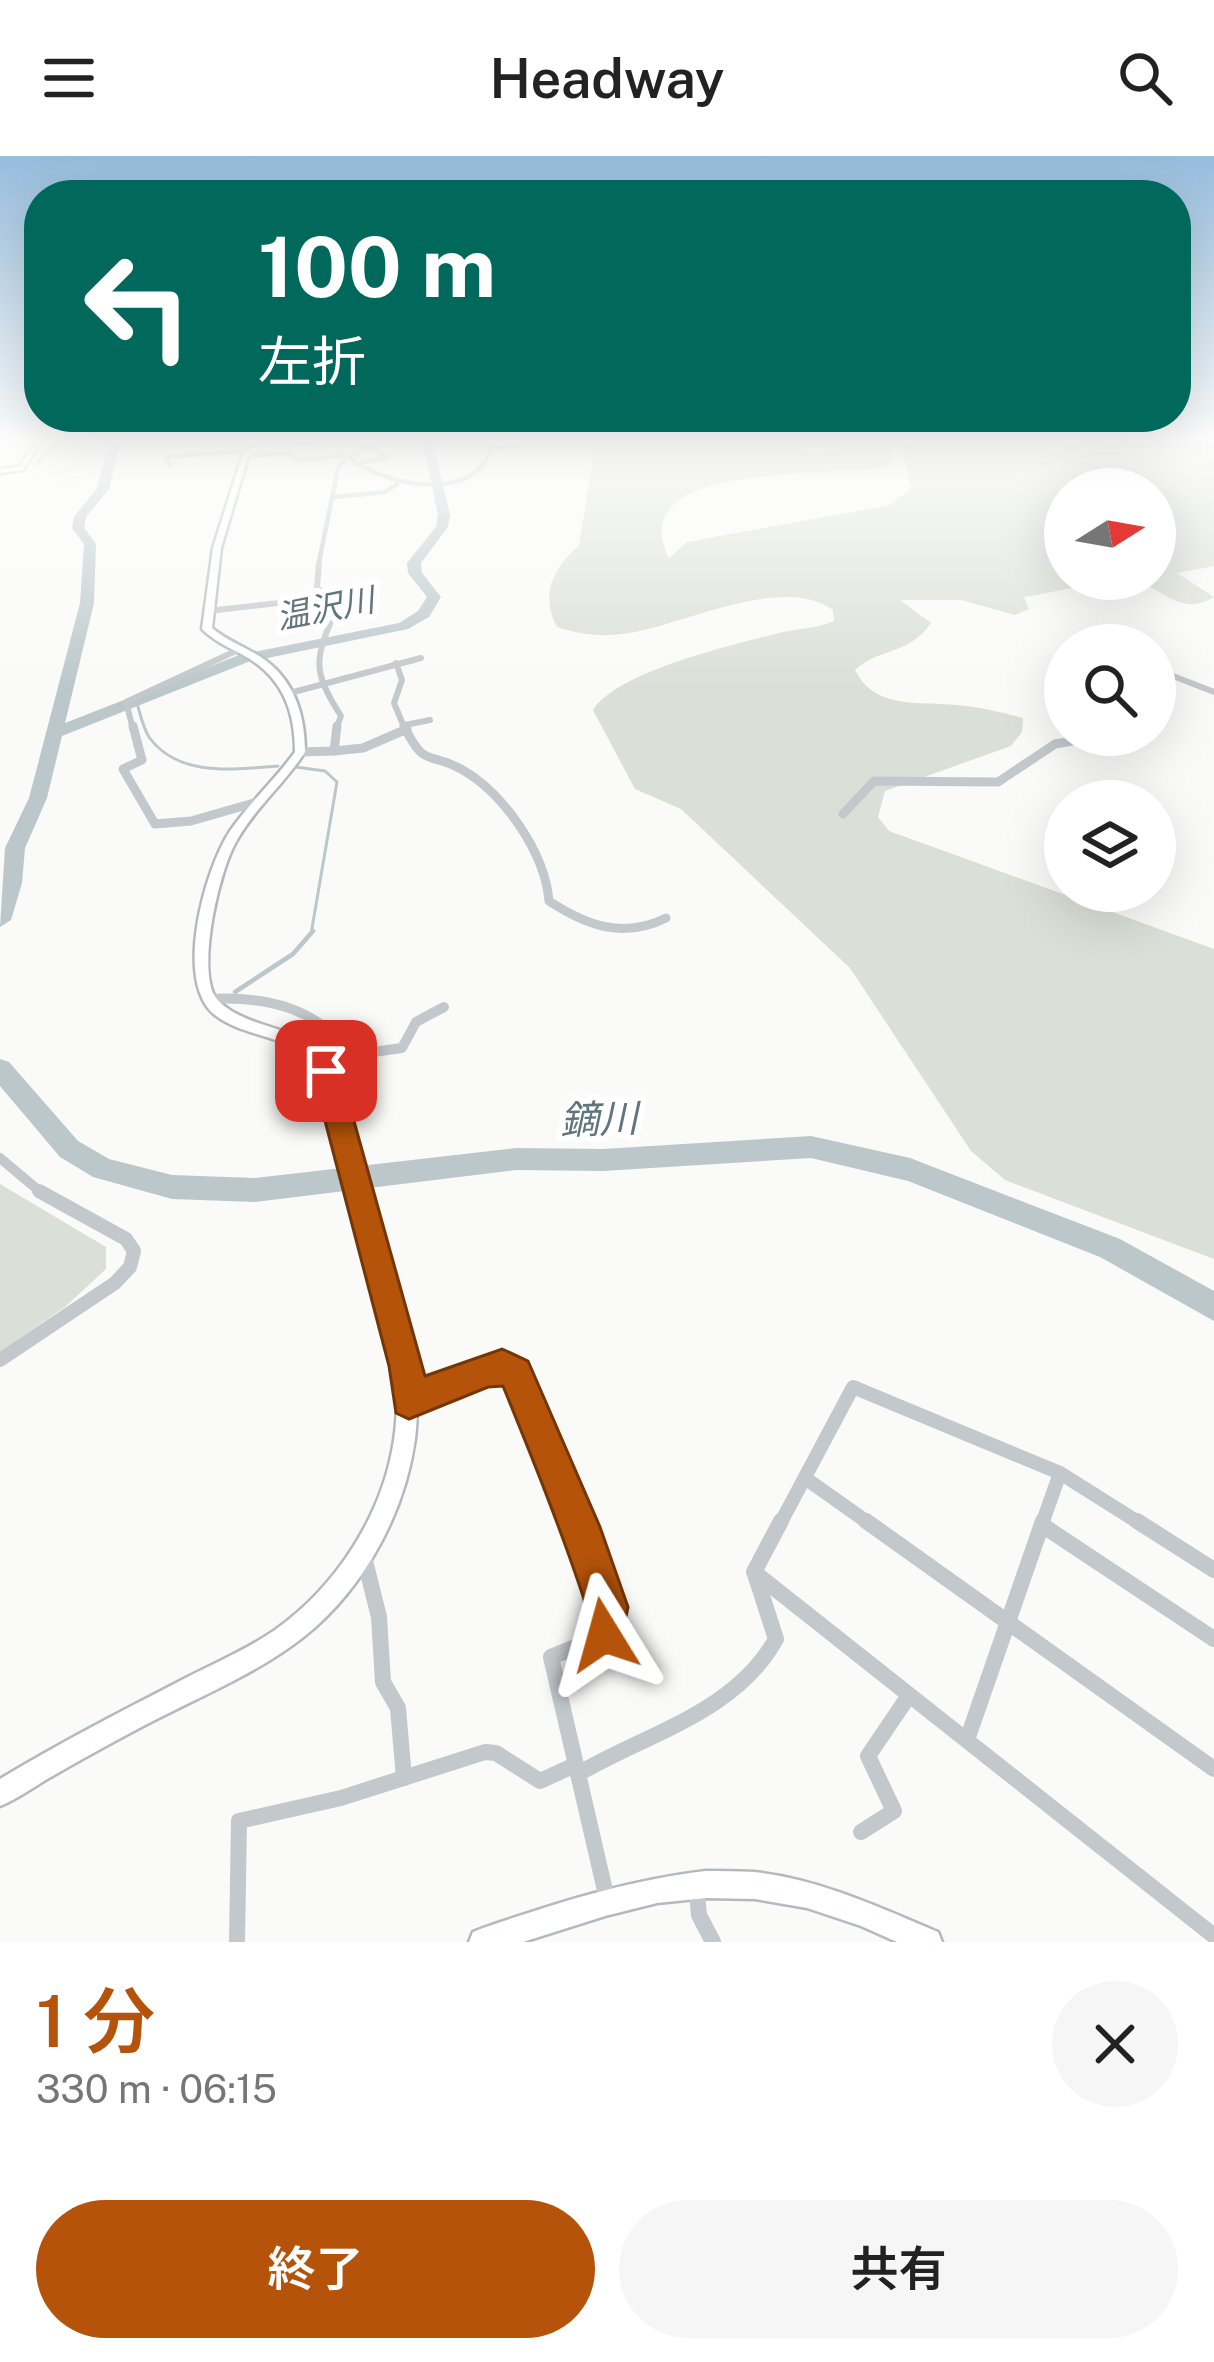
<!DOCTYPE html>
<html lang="ja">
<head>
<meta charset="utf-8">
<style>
  :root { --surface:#fff; --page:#f6f6f6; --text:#222; --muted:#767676; --accent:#b45309 }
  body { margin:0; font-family:"Public Sans","Noto Sans JP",sans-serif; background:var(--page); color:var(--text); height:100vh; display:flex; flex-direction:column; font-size:45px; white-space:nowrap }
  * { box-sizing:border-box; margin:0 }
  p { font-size:39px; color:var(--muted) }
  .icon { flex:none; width:66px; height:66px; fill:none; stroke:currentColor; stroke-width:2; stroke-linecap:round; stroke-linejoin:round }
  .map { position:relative; height:1786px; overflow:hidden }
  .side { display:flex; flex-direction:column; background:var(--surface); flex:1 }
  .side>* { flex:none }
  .guide { position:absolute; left:24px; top:24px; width:1167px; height:252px; border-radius:48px; box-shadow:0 12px 48px #0002; background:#00695c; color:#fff; overflow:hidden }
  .needle { width:78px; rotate:79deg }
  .fabs { position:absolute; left:1044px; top:312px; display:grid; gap:24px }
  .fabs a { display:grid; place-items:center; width:132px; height:132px; border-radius:50%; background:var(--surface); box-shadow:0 12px 48px #0002; font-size:60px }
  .pin { position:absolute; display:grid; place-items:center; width:102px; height:102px; color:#fff; margin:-51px; border-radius:24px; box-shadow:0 6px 18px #0006 }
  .me { position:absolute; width:132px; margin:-66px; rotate:352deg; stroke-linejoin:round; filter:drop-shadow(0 0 9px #0008) }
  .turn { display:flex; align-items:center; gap:42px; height:252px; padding:0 36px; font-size:54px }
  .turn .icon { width:156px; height:156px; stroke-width:2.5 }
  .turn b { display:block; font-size:84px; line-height:102px }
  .round { display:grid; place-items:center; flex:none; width:126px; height:126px; border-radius:63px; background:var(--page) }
  .summary { display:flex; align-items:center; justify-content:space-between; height:204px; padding:0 36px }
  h1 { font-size:72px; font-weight:600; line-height:90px; color:var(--accent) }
  .action { display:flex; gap:24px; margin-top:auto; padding:24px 36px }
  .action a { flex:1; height:138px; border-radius:72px; background:var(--accent); color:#fff; font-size:48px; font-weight:600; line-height:138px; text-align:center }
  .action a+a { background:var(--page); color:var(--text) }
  header { display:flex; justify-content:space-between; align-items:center; height:156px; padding:0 36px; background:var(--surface); font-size:54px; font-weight:600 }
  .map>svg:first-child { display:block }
  .green { fill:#dadfd7; fill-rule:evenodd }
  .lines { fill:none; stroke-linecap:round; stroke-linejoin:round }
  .stream-far1 { stroke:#bbc7cb; stroke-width:3 }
  .stream { stroke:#bbc7cb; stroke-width:4.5 }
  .river { fill:#bbc7cb; fill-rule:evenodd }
  .secondary-casing { stroke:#b3babf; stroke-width:5 }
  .street-far5 { stroke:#c3c8cc; stroke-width:4.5 }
  .street-far4 { stroke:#c3c8cc; stroke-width:6 }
  .street-far3 { stroke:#c3c8cc; stroke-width:9 }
  .street-far2 { stroke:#c3c8cc; stroke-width:10 }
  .street-far1 { stroke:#c3c8cc; stroke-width:14 }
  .street { stroke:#c3c8cc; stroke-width:16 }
  .secondary { fill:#fff; fill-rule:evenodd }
  .route { fill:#b45309; stroke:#753606; stroke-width:3 }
  .labels { text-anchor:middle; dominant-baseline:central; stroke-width:12; stroke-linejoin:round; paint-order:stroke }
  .far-water-label { font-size:33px; font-style:italic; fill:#60757c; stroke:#fff }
  .water-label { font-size:39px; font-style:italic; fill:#60757c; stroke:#fff }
</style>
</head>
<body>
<header><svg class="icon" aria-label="menu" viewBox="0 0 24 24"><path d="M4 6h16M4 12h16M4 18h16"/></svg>Headway<svg class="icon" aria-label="search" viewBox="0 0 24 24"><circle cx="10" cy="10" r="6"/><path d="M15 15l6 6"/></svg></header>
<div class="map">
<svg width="1214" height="1786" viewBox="0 0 1214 1786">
  <rect width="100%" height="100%" fill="#fafaf8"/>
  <g class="green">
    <path d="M 596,282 L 779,282 C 802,301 829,296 856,290 L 853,282 L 896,282 L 890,288 L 894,303 L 886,311 C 841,322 619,302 669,402 L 687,386 L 890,349 L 911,332 L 902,292 L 912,282 L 1214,282 L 1214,410 L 1177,417 L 1214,441 C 1176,464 1158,424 1127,424 C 1094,425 1057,436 1024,441 L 1029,453 L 1015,459 L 961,444 L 900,444 L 931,467 C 908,500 880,491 855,514 C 875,554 918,545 957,549 C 979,551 1001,556 1023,562 L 1022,576 L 1011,590 L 885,635 L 878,661 L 889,675 L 1214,793 L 1214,1103 L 1005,1024 L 971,995 L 850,812 L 681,653 L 635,633 L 593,554 C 618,515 733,489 779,477 C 798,472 817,473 834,465 L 833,454 C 781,416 679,472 622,478 C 599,481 578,478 557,471 C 540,440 553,411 579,390 ZM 1065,333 L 1155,333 L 1155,423 L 1065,423 Z"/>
    <path d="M 0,1028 L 106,1091 L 106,1113 L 65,1151 L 0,1196 Z"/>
  </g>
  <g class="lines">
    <g class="stream-far1">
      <path d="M 136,544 C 140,556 142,570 149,581 C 178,622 235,613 278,610"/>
      <path d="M 296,611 L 325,615 L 337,626 L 311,778"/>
    </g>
    <path class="stream" d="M 235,836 L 293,798 L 313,775"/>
    <g class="river">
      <path d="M 111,282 L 121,282 L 109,333 L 86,361 L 84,372 L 96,388 L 94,447 L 65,567 L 239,499 L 399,467 L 418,455 L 427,441 L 408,417 L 407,407 L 436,371 L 438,359 L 422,282 L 432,282 L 450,359 L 448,371 L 421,407 L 422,417 L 441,441 L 429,461 L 408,473 L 248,506 L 62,580 L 47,642 L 25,692 L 22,727 L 11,764 L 0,771 L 5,692 L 29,642 L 80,447 L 84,388 L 72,372 L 74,361 L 97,332 Z"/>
      <path d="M 0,903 L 9,906 L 78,985 L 109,1003 L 172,1019 L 255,1022 L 516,992 L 603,993 L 811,980 L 910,1002 L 1120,1083 L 1214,1135 L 1214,1165 L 1100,1101 L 908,1025 L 811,1002 L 603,1015 L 516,1014 L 255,1046 L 172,1043 L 93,1021 L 60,1001 L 0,930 Z"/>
    </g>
    <g class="secondary-casing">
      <g id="secondary">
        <path d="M 38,282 L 44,282 L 23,314 L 0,317 L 0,313 L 19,311 Z"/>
        <path d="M 266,282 L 274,282 L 248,301 L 221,392 L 212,472 C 225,483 240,489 254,497 C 292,518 305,555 305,596 C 285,627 255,652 237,684 C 219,714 199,804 213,837 C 217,845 225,851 233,856 C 272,878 307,870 334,915 L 416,1210 C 417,1235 418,1259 415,1283 C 404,1363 357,1445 290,1491 C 248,1521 191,1545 145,1569 C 115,1585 85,1601 56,1618 C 37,1628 20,1642 0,1650 L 0,1623 C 58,1588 118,1557 178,1526 C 210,1509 245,1495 275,1474 C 337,1430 383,1358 394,1284 C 398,1259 397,1235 396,1210 L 319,916 C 292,875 249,885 215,859 C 173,826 205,713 230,675 C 249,647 275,624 295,596 C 295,554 282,520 243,499 C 228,491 214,485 202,473 L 213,392 L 242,300 Z"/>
        <path d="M 706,1715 C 722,1715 738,1715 754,1716 C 819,1723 879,1751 938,1776 L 942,1786 L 897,1786 L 861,1770 L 807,1752 L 755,1743 L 706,1742 L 657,1747 L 605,1760 L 523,1786 L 469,1786 L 473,1776 L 483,1772 C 557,1747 628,1724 706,1715 Z"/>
      </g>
    </g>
    <g class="street-far5">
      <path d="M 484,284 L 519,282"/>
      <path d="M 265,285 L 309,287"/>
      <path d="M 491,293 L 523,289 L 525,282"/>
      <path d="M 245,300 L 290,297 L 296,304 L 348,300 L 369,291 L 371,282"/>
      <path d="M 348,300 C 381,330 478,349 491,291 L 482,282"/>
      <path d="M 39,305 L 62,282"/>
      <path d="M 356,308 L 388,301 L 369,291"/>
      <path d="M 170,311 L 166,302 L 171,300 L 249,295"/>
      <path d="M 335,341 L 385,336 L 397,328"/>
      <path d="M 318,411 L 338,312 L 348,300"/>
    </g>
    <g class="street-far4">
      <path d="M 319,408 L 317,431 L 336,453 C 315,503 311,513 341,560 L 336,573"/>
      <path d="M 208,455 L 323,442"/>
      <path d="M 396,507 L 402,524 L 394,547 L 405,573"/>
      <path d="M 1155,513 L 1214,536"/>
      <path d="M 290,537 L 421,502"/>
      <path d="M 405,569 L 430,564"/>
      <path d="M 133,573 L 126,546 L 240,493"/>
    </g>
    <g class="street-far3">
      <path d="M 133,570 L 142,604 L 123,613 L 155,668 L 191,665 L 261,645"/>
      <path d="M 337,570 L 334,595 L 363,592 L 407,573"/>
      <path d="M 404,570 C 425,613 428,595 461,613 C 504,637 545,697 549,745 C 587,770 624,783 666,762"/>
      <path d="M 300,596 L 334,595"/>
      <path d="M 843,658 L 874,625 L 998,626 L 1055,588 L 1107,579"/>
    </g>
    <g class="street-far2">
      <path d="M 209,843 C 266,840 317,851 351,899 L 402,892 L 416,866 L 444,851"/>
      <path d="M 0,1002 L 43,1038"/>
    </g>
    <g class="street-far1">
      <path d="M 0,1204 L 115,1127 L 130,1111 L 134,1095 L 126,1083 L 39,1035"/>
      <path d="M 409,1245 L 488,1213 L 510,1213 L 522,1229 L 579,1368"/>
      <path d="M 805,1322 L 870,1368"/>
      <path d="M 780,1368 L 853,1231 L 1060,1317 L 1141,1368"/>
      <path d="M 1042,1368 L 1060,1317"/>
    </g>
    <g class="street">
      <path d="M 578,1365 L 608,1468 L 605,1479 L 551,1501 L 607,1743"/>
      <path d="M 781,1365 L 754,1416 L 1214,1780"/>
      <path d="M 866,1365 L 1214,1613"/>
      <path d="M 1137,1365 L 1214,1414"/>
      <path d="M 1042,1369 L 1214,1483"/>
      <path d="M 363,1397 L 379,1461 L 383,1526 L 398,1552 L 404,1622"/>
      <path d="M 967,1584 L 1043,1365"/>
      <path d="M 578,1618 C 646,1578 736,1556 776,1483 L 755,1418"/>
      <path d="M 861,1676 L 894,1655 L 868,1600 L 908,1541"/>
      <path d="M 696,1729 L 699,1759 L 713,1786"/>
      <path d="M 237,1786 L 239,1665 L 341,1642 L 485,1596 L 496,1597 L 540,1625 L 575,1609"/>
    </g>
    <use href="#secondary" class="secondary"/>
  </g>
  <linearGradient id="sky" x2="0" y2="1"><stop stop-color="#96bcdc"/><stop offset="0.53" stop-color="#fdfdfc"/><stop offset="1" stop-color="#fdfdfc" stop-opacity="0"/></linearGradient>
  <rect width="1214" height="532" fill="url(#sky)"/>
  <path class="route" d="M 326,904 L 340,915 L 425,1220 L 502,1193 L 528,1205 L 600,1371 L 628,1451 L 619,1494 L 604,1500 L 590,1494 C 582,1475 589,1458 583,1440 C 559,1368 531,1299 503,1230 L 488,1231 L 409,1263 L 396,1257 L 389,1210 L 312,915 Z"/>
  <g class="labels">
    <g class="far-water-label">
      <text transform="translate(325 452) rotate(-11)">温沢川</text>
    </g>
    <g class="water-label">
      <text transform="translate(599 963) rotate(-2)">鏑川</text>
    </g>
  </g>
</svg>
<div class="fabs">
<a><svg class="needle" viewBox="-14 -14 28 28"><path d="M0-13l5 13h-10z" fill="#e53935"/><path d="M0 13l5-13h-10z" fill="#767676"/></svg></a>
<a><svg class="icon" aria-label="search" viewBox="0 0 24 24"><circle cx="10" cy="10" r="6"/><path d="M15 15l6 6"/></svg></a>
<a><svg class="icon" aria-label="layers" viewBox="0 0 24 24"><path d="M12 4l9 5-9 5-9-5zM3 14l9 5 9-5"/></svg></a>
</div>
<div class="pin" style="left:326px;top:915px;background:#d93025"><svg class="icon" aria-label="arrive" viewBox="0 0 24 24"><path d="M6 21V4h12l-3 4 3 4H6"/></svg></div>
<svg class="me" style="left:604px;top:1479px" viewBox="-20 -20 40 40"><path d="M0-17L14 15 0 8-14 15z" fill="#b45309" stroke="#fff" stroke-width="4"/></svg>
<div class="guide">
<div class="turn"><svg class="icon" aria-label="left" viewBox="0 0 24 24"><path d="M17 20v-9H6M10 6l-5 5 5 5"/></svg><div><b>100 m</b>左折</div></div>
</div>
</div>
<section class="side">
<div class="summary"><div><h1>1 分</h1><p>330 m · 06:15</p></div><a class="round"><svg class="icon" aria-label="close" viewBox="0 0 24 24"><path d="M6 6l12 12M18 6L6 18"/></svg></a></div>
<div class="action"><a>終了</a><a>共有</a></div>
</section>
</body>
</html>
